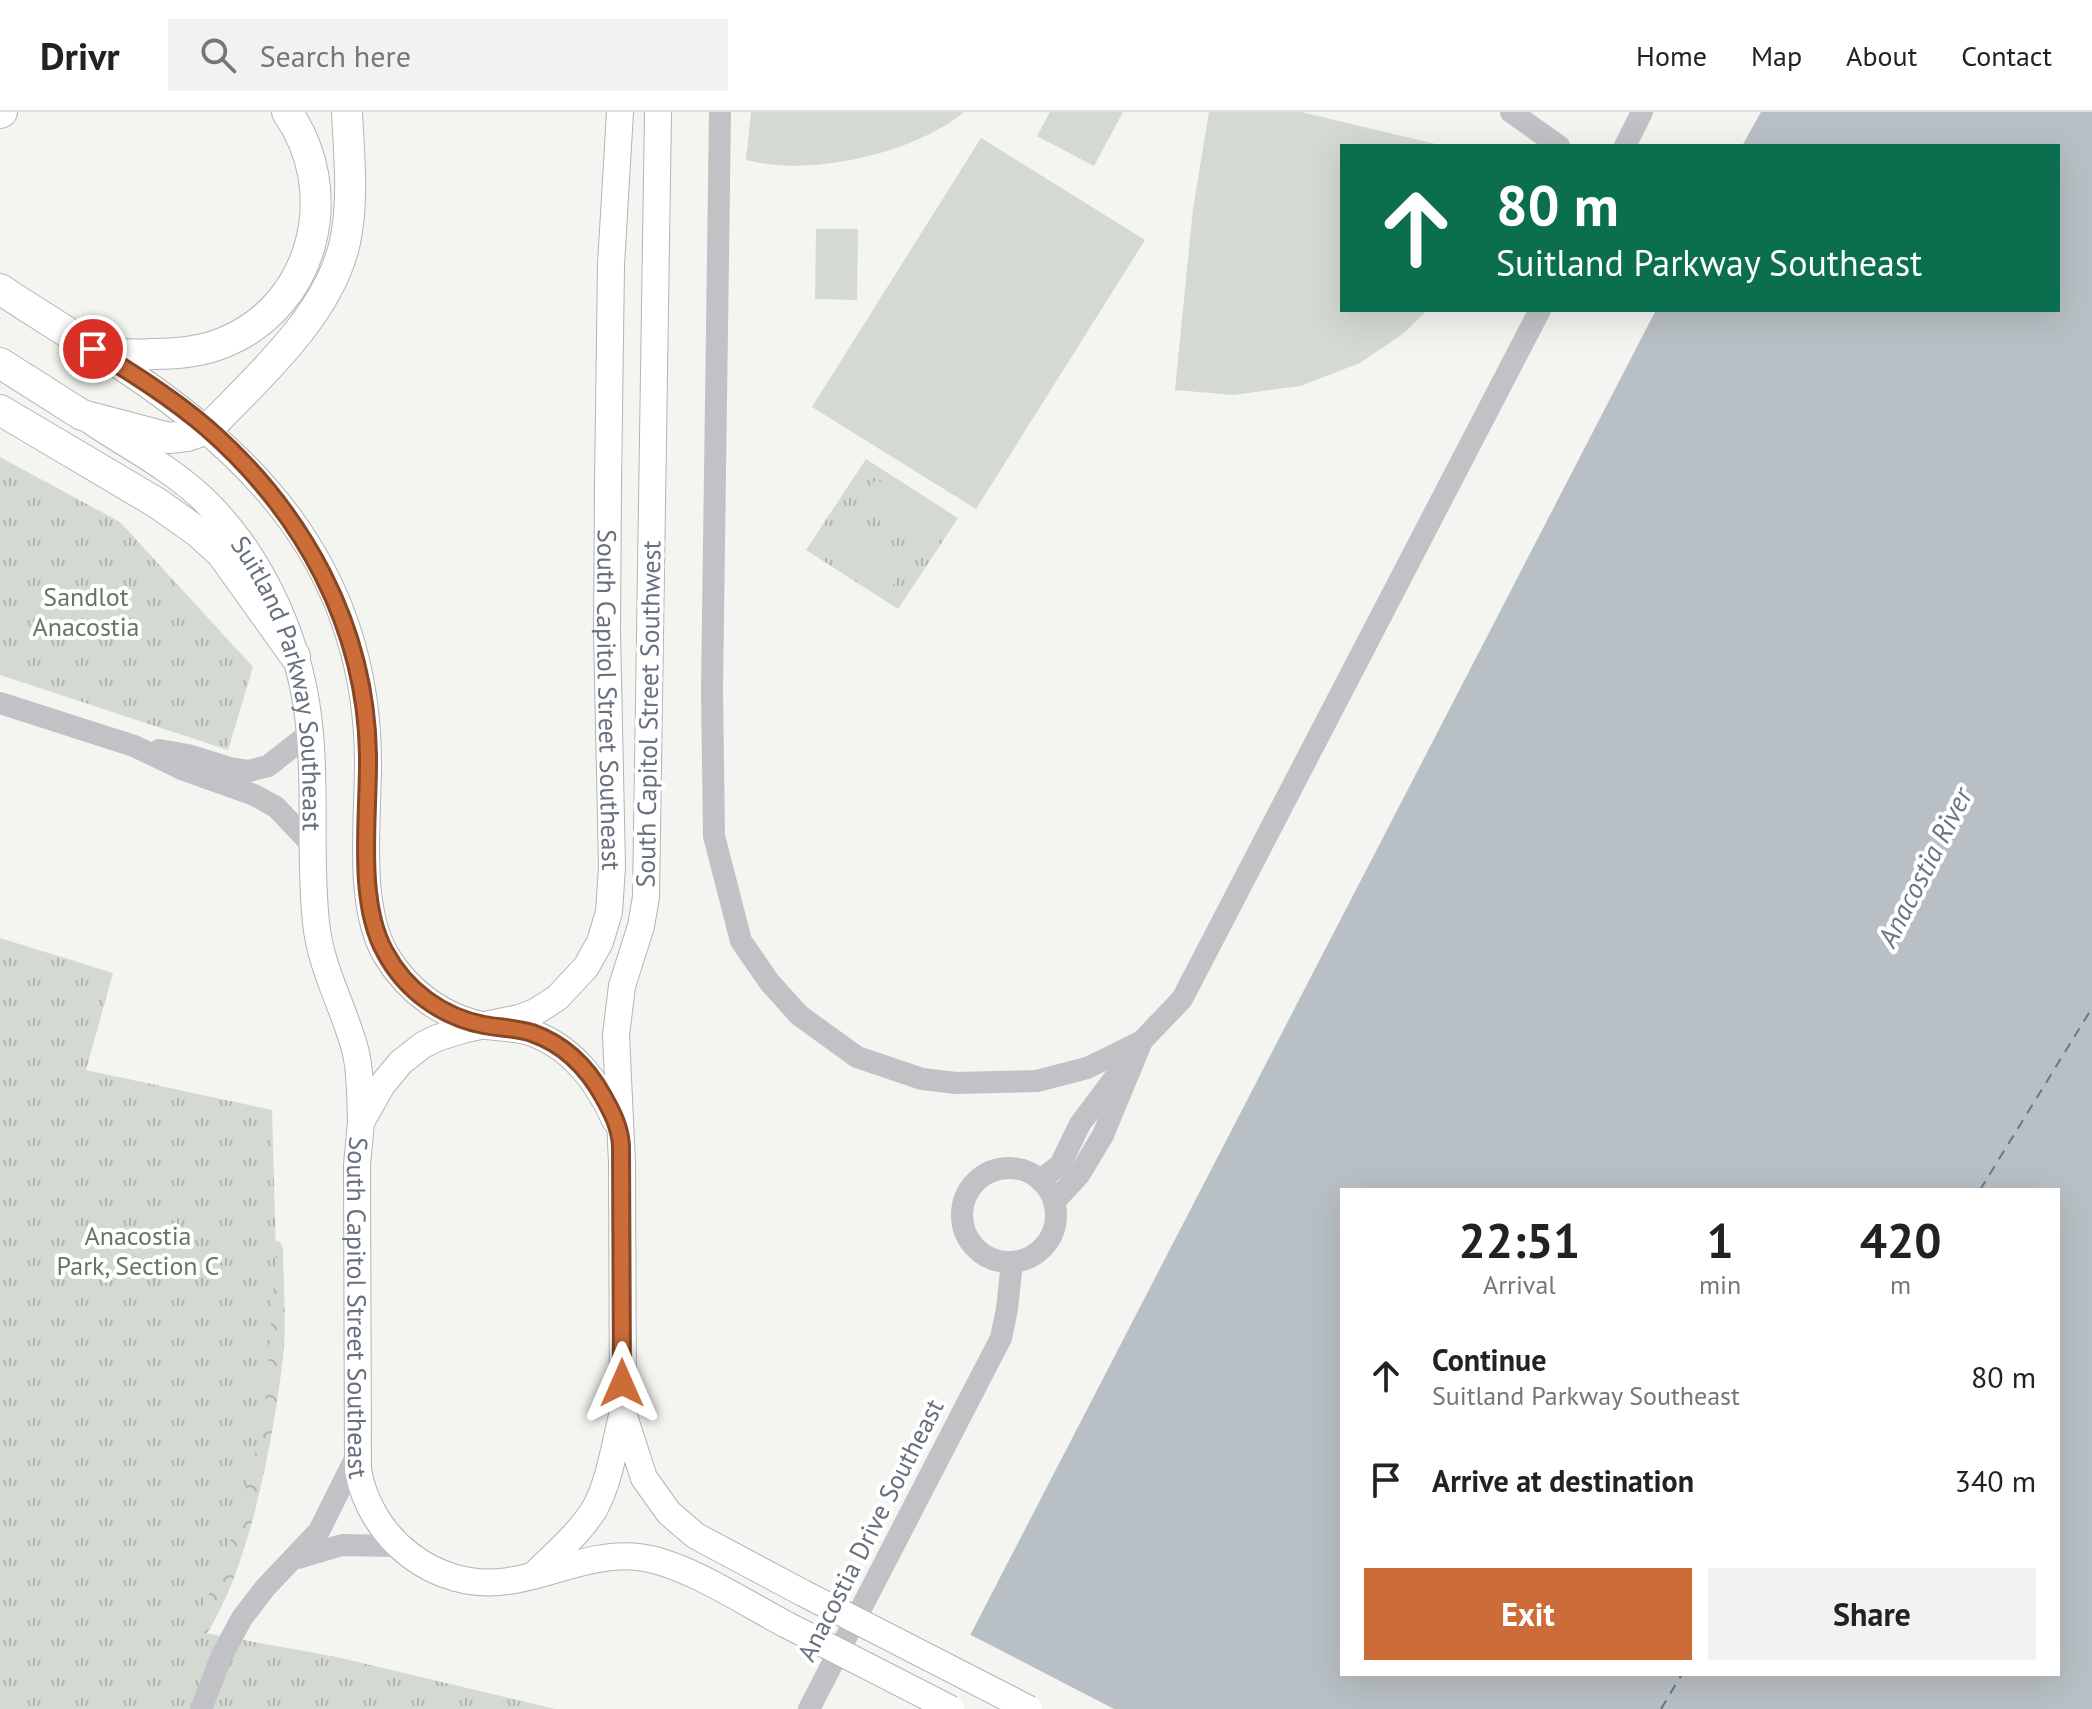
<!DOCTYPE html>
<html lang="en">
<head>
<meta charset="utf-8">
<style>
  :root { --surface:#fff; --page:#f2f2f2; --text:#222; --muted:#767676; --line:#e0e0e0; --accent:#cc6d39 }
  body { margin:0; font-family:"PT Sans",sans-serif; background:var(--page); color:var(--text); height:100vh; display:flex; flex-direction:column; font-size:30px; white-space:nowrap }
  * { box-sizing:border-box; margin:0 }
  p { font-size:26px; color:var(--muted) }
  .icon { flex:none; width:44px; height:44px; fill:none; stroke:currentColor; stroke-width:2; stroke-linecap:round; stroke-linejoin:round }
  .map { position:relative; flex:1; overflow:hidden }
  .sheet { position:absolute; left:1340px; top:1076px; width:720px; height:488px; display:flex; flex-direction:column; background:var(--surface); border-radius:0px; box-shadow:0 8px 32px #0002 }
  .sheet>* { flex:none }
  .top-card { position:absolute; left:1340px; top:32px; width:720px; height:168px; border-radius:0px; box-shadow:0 8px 32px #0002; background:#0b6e4f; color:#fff; overflow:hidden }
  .pin { position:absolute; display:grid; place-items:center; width:68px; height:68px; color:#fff; margin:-34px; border:4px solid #fff; border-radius:50%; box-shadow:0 2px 8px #0007 }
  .me { position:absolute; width:88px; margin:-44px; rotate:0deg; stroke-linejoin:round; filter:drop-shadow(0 0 6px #0008) }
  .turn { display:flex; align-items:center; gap:28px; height:168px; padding:0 24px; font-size:36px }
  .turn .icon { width:104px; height:104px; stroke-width:2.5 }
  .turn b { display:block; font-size:56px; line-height:68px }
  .eta { display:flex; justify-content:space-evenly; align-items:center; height:136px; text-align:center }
  .eta b { font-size:48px; font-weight:600; line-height:56px }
  .button { display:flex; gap:16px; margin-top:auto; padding:16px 24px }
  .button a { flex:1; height:92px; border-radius:0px; background:var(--accent); color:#fff; font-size:32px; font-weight:600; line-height:92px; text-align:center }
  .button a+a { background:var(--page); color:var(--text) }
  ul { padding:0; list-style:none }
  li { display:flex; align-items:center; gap:24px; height:104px; padding:0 24px }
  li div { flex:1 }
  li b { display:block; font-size:30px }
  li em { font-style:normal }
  header { display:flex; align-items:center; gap:48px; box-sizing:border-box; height:112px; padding:0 40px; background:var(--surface); border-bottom:2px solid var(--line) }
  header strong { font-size:38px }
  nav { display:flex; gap:44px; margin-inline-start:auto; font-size:28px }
  .search { width:560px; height:72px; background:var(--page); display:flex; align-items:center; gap:20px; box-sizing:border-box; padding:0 28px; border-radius:0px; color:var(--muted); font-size:30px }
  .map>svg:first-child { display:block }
  .forest { fill:url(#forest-crowns) }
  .park { fill:url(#park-tufts) }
  .pitch { fill:#d4dad2 }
  .water { fill:#b9c0c5; fill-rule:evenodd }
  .pier { fill:#f4f4f1 }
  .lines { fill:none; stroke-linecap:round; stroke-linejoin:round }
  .ferry { stroke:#687882; stroke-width:2; stroke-dasharray:10 8; stroke-linecap:butt }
  .major-casing { stroke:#b1b4b8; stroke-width:28 }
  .highway-casing { stroke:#b3b5b8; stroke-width:32 }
  .minor { stroke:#c0c2c5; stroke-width:22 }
  .major { stroke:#fff; stroke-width:26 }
  .highway { stroke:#fff; stroke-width:30 }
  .major-bridge-casing { stroke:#b1b4b8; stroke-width:28; stroke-linecap:butt }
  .major-bridge { stroke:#fff; stroke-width:26 }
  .route-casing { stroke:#854725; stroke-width:20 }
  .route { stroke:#cc6d39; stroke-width:14 }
  .labels { text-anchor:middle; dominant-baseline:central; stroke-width:8; stroke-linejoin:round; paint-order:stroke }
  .park-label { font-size:26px; fill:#667665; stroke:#fff }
  .street-label { font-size:26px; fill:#67717e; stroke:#fff }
  .water-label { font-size:28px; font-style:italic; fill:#687882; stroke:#fff }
</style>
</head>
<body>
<header>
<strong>Drivr</strong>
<div class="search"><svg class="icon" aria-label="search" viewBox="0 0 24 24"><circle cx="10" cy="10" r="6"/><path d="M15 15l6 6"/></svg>Search here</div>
<nav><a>Home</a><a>Map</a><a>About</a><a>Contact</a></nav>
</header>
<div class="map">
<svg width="2092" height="1597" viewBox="0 0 2092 1597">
  <defs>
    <pattern id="forest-crowns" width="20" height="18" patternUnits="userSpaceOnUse" patternTransform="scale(2)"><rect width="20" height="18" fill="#d4dad2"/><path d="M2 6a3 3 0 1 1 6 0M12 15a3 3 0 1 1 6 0" fill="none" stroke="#b0b5b0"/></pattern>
    <pattern id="park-tufts" width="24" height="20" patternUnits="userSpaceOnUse" patternTransform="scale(2)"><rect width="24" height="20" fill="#d4dad2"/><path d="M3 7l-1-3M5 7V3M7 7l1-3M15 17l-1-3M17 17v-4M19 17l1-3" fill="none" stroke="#b0b5b0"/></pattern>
  </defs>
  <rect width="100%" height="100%" fill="#f4f4f1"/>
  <path class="forest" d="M 270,1128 L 279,1129 L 283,1136 C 283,1172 287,1210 283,1246 C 273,1328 246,1487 187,1547 C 169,1565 145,1581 125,1597 Z"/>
  <g class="park">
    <path d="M 0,345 L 120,410 L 253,555 L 228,638 L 0,563 Z"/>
    <path d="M 866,347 L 958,406 L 898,497 L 806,438 Z"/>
    <path d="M 0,826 L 113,861 L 86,958 L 272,998 L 276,1141 L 264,1309 L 235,1417 L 194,1519 L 337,1545 L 555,1597 L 0,1597 Z"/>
  </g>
  <g class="pitch">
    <path d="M 751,0 L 964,0 C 914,42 809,65 746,48 Z"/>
    <path d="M 1050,0 L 1123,0 L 1094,54 L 1037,24 Z"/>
    <path d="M 1209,0 L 1301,0 L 1444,34 L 1342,34 L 1342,198 L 1427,198 L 1404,221 L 1360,251 L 1300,274 L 1234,283 L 1175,278 L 1193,97 Z"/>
    <path d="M 981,26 L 1145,128 L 976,397 L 812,295 Z"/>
    <path d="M 816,117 L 858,117 L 857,188 L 815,187 Z"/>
    <path d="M 876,367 L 935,406 L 918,433 L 858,395 Z"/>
    <path d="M 848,412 L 907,450 L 890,478 L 830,439 Z"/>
  </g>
  <path class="water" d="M 1761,0 L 2092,0 L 2092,1597 L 932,1597 L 1656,198 L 2058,198 L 2058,34 L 1742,34 ZM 1342,1078 L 2058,1078 L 2058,1562 L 1342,1562 Z"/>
  <path class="pier" d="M 967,1521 L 1114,1597 L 928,1597 Z"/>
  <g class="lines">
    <g class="ferry">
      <path d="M 1980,1078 L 2092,896"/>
      <path d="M 1661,1597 L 1682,1562"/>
    </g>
    <g class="major-casing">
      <g id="major">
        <path id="s1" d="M 620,0 L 611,153 L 608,372 L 607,520 L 612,755 L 609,800 L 600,830 L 586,855 L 557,886 L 535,900 L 519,906 L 466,917 L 437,926 L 423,933 L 401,950 L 382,973 L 361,1010 L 357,1053 L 358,1358 C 370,1427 436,1480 508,1469 C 551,1463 593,1440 638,1445 C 684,1450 745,1491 787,1513"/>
        <path d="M 658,0 L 646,785 L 641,814 L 622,874 L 616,923 L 622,1051 L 623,1301 L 644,1366 L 669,1401 L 696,1424 L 803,1481"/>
        <path d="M 95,238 C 253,336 368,455 368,652 C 368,709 357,794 386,843 C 408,880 445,907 487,914 C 503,916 520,916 535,922 C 575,938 598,971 615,1008"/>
        <path id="s2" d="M 92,310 C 128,334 170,356 201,385 C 265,445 303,536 310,622 C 316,685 309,747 316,810 C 320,855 343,893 355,937 C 361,960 360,985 361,1009"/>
        <path d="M 535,1462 C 556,1441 580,1421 595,1396 C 610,1368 614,1335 622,1304"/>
      </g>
    </g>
    <g class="highway-casing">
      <g id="highway">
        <path d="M 0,1 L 2,0"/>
        <path d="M 0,177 C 22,192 45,206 67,220 C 75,225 84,233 93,237 C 109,243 135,243 153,242 C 178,242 202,240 225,230 C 316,192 342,78 287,0"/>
        <path d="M 0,251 L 82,303 L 169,326 L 187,324 L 208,317 C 258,265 329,203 345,130 C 354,88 349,43 347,0"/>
        <path d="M 0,298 L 157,391 L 198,420 L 222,442 L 295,544"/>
      </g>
    </g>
    <g class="minor">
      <path d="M 720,0 L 712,578 L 714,724 L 741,829 L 770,871 L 799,903 L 857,945 L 922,967 L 956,971 L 1037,969 L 1087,956 L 1142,929 L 1182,887 L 1540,198"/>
      <path d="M 1511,0 L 1559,34"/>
      <path d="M 1625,34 L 1642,0"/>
      <path d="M 0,591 L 134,634 L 184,658 L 254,683 L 276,695 L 312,733"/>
      <path d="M 159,638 L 188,643 L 230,656 L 249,659 L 268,654 L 310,621"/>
      <circle cx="1009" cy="1103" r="47"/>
      <path d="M 1040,1068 L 1060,1053 L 1080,1012 L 1122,956"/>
      <path d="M 1054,1090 L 1079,1063 L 1103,1023 L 1142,929"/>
      <path d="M 298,1446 L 342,1433 L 396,1434"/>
      <path d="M 201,1597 L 222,1543 L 242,1506 L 265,1476 L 319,1419 L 357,1343"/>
      <path d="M 809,1597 L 1001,1226 L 1007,1197 L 1012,1150"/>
    </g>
    <use href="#major" class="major"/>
    <use href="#highway" class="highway"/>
    <g class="major-bridge-casing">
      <g id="major-bridge">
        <path d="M 803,1481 L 1029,1597"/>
        <path d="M 787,1513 L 951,1597"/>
      </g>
    </g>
    <use href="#major-bridge" class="major-bridge"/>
  </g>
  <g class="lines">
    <g class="route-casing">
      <path id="route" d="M 93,237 C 132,261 172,286 207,316 C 303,400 366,514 368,643 C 369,703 356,788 385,840 C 405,878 442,905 484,913 C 500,916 516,916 532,921 C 563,932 587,955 603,984 C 612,1000 620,1015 621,1034 L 622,1271"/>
    </g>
    <use href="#route" class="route"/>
  </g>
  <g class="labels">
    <g class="park-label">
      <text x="86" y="484">Sandlot<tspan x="86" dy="30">Anacostia</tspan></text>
      <text x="138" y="1123">Anacostia<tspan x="138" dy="30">Park, Section C</tspan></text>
    </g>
    <g class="street-label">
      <text stroke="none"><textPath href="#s2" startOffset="342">Suitland Parkway Southeast</textPath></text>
      <text stroke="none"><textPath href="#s1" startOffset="588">South Capitol Street Southeast</textPath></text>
      <text transform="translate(648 602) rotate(-89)">South Capitol Street Southwest</text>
      <text stroke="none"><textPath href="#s1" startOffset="1332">South Capitol Street Southeast</textPath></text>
      <text transform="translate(870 1418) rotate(-63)">Anacostia Drive Southeast</text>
    </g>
    <g class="water-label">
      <text transform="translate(1924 755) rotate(-63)">Anacostia River</text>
    </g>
  </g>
</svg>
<div class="pin" style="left:93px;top:237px;background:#d93025"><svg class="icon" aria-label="arrive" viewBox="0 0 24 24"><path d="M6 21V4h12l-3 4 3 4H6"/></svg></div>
<svg class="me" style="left:622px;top:1271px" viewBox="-20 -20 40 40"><path d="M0-17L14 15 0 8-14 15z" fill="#cc6d39" stroke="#fff" stroke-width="4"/></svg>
<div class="top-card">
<div class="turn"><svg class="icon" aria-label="ahead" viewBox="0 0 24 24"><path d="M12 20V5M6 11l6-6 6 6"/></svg><div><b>80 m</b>Suitland Parkway Southeast</div></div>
</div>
<section class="sheet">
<div class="eta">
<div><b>22:51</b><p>Arrival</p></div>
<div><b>1</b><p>min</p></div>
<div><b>420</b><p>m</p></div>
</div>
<ul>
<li><svg class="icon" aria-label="ahead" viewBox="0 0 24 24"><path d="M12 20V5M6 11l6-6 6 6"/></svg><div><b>Continue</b><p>Suitland Parkway Southeast</p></div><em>80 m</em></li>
<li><svg class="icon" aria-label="arrive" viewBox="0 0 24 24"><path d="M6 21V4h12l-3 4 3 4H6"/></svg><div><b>Arrive at destination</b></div><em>340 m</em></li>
</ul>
<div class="button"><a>Exit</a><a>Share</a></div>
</section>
</div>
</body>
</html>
